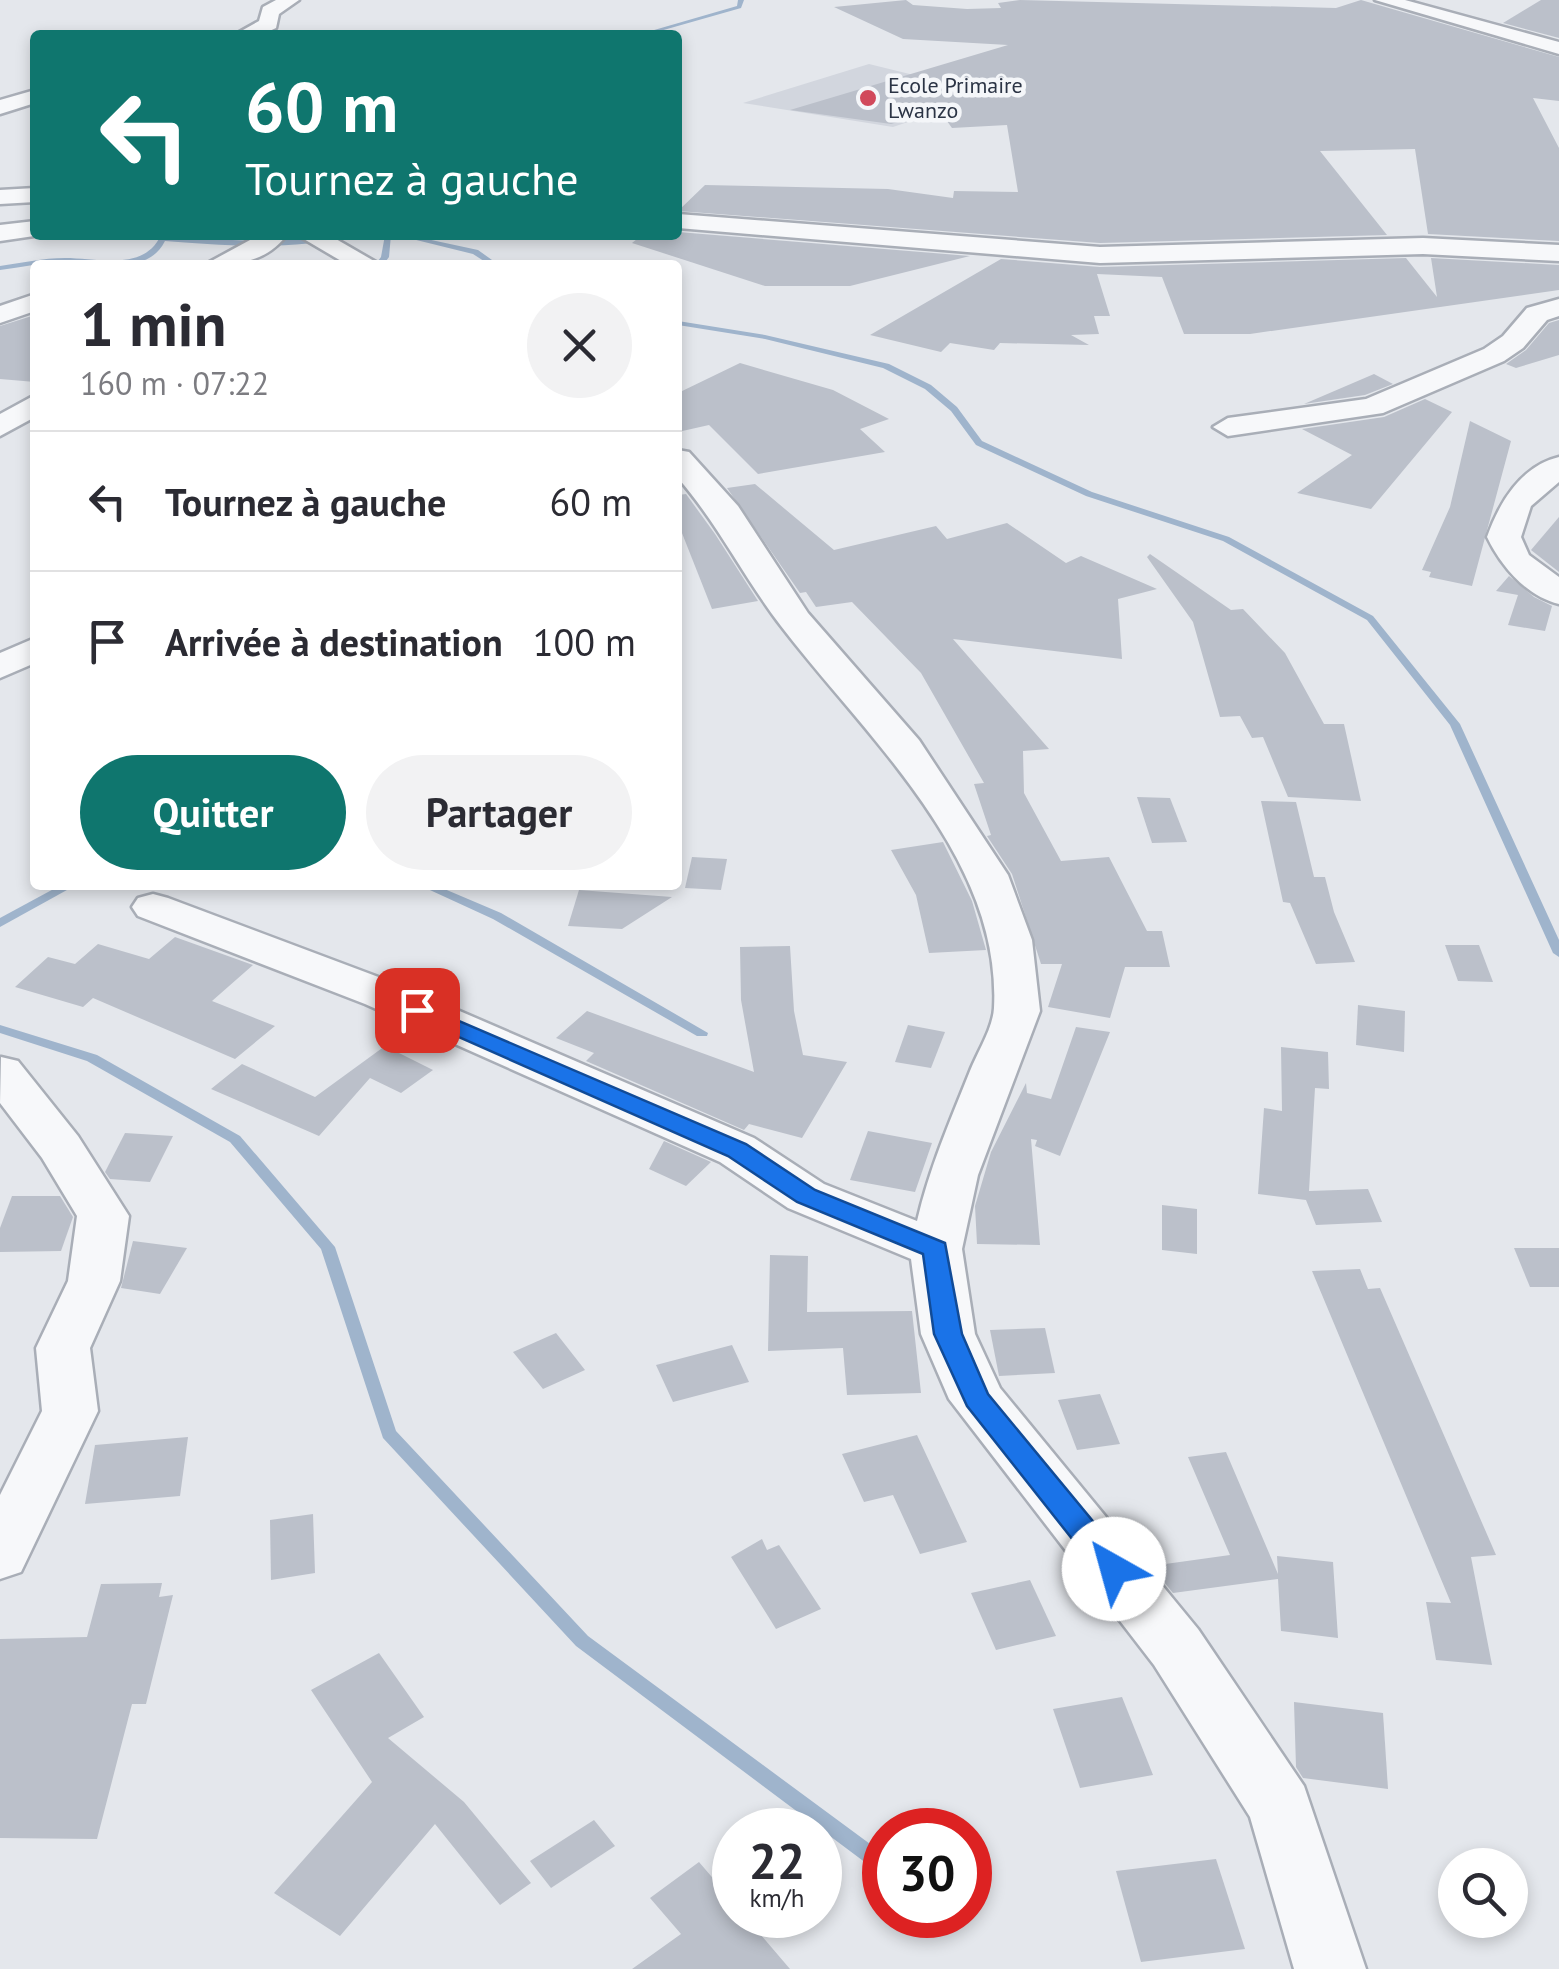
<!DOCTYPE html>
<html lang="fr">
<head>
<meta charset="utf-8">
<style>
  :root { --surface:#fff; --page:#f2f2f3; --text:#2b2b33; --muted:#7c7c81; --line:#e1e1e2; --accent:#0f766e }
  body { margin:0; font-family:"PT Sans",sans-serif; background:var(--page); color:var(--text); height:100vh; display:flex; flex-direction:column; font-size:38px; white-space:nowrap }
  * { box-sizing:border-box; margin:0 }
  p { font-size:32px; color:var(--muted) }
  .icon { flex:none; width:55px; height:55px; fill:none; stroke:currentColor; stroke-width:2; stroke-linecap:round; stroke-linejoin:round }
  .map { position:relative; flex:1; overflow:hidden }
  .panel { position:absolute; left:30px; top:260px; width:652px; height:630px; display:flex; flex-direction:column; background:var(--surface); border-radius:10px; box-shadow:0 5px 15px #0003 }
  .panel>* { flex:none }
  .hud { position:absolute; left:30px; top:30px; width:652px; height:210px; border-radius:10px; box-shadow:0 5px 15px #0003; background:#0f766e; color:#fff; overflow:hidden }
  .buttons { position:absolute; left:1438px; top:1848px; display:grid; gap:20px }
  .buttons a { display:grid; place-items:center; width:90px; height:90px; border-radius:50%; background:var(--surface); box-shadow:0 5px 15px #0003; font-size:50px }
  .speed { position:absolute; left:712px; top:1808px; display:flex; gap:20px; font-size:50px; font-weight:700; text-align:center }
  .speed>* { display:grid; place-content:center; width:130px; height:130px; border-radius:50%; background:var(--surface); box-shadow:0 5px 15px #0003; line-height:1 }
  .speed small { font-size:25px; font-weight:400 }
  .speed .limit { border:15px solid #d22; background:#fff; color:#111 }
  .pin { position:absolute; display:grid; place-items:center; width:85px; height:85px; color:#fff; margin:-42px; border-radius:20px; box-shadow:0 5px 15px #0006 }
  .me { position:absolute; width:110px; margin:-55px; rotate:322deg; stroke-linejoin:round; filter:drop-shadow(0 0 8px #0008) }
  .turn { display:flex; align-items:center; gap:35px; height:210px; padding:0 50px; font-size:45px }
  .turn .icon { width:130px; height:130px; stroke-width:2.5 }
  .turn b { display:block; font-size:70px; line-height:85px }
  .round { display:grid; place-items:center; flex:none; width:105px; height:105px; border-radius:52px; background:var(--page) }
  .head { display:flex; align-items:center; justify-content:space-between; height:170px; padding:0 50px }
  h1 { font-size:60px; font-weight:800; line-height:75px }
  .button { display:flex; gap:20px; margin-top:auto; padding:20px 50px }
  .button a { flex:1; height:115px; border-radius:60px; background:var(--accent); color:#fff; font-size:40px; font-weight:800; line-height:115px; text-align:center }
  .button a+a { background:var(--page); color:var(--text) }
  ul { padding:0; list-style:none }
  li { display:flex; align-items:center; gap:30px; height:140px; padding:0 50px; border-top:2px solid var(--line) }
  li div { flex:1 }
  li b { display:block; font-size:38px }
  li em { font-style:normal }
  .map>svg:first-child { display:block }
  .built { fill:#d2d6de }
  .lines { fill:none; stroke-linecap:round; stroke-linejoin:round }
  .stream { fill:#9fb4cc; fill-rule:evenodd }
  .building { fill:#bbc0ca }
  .street-casing { stroke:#a9aeb7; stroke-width:5 }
  .street { fill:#f7f8fa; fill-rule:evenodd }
  .route { fill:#1a73e8; stroke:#114b97; stroke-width:2.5 }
  .poi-dot { fill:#d1495b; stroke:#f4f6f9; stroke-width:4 }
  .labels { text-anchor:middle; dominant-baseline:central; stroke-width:9; stroke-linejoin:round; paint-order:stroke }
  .far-poi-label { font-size:22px; fill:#2b3445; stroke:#f4f6f9; text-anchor:start }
</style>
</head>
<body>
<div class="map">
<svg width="1559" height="1969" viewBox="0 0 1559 1969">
  <rect width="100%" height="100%" fill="#e4e7ec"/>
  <path class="built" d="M 869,64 L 991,94 L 893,127 L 743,103 Z"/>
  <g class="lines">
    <g class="stream">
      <path d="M 738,0 L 744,0 L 741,8 L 646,35 L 637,35 L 737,6 Z"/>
      <path d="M 161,235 L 188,238 L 255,241 L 347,235 C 302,252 215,245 165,241 C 148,277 94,262 63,262 C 42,263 21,267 0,270 L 0,266 C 21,263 43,258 65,258 C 98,258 144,272 161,235 Z"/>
      <path d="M 385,235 L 391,235 L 389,257 L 383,265 L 375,265 L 381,257 Z"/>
      <path d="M 396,235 L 408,235 L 478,250 L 499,265 L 490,265 L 473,254 Z"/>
      <path d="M 678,321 L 765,335 L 889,364 L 931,385 L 957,407 L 982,441 L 1092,492 L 1229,537 L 1373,616 L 1460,724 L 1559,940 L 1559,957 L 1553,953 L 1450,725 L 1367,620 L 1223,541 L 1086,496 L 976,445 L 951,411 L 925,389 L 883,368 L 765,339 L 678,325 Z"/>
      <path d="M 61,885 L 76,885 L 0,927 L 0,918 Z"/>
      <path d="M 419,885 L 435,885 L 501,913 L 708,1033 L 707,1036 L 697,1036 L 493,919 Z"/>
      <path d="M 0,1025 L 97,1055 L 240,1136 L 335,1247 L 396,1431 L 588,1636 L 885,1855 L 885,1875 L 878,1872 L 576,1646 L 383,1438 L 321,1249 L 230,1142 L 87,1061 L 0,1033 Z"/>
      <path d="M 941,1915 L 962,1915 L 963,1917 L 960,1923 L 953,1926 L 946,1923 Z"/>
    </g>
  </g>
  <g class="building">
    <path d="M 906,0 L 913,5 L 967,9 L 1001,8 L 998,3 L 1020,0 L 1336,8 L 1361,0 L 1559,57 L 1559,101 L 1533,98 L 1559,148 L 1559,241 L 1428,234 L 1415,149 L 1320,151 L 1387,235 L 1100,243 L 678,211 L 705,185 L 888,189 L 953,198 L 954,191 L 1018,192 L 1007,125 L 952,128 L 939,110 L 891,124 L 790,110 L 1008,45 L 903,39 L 834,7 Z"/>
    <path d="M 1541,0 L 1559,0 L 1559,38 L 1503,23 Z"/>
    <path d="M 678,232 L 970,256 L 850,286 L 765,286 L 632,243 L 642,235 Z"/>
    <path d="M 1406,258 L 1437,297 L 1431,258 L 1559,265 L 1559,290 L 1250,334 L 1184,334 L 1162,277 L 1097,274 L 1110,316 L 1094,316 L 1099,334 L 1071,335 L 1089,345 L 1000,343 L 994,350 L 950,343 L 941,352 L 870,335 L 1001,259 L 1100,267 Z"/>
    <path d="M 35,315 L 35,382 L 0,379 L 0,326 Z"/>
    <path d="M 1559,320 L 1559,355 L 1516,368 L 1506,364 L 1526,350 L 1549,323 Z"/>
    <path d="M 740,363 L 833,390 L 889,419 L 860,429 L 885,452 L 758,474 L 709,425 L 678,432 L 678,393 Z"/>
    <path d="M 1374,374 L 1393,384 L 1365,395 L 1304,404 Z"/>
    <path d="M 1425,399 L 1452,412 L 1371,509 L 1297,493 L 1352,455 L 1302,429 L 1384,417 Z"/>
    <path d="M 1470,421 L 1511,441 L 1472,586 L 1429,577 L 1431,572 L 1422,570 L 1450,507 Z"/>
    <path d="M 755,484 L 834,550 L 936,526 L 947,539 L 1007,523 L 1066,563 L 1081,556 L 1157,589 L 1118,599 L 1122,659 L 953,639 L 1049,749 L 1023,751 L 1024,793 L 1061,861 L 1109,857 L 1147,931 L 1162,931 L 1170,967 L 1125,967 L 1110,1018 L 1048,1007 L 1062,964 L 1041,964 L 1012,874 L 987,836 L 991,835 L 974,784 L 984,783 L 921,673 L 852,602 L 816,607 L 806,592 L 800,593 L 727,488 Z"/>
    <path d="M 686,494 L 715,534 L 758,601 L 712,609 L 678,523 L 678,495 Z"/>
    <path d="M 1559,517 L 1559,572 L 1531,550 Z"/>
    <path d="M 1150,554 L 1231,610 L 1243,609 L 1285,653 L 1324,724 L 1344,724 L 1361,801 L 1288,797 L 1263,737 L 1252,738 L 1240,716 L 1220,717 L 1193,622 L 1147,557 Z"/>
    <path d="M 1509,576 L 1534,597 L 1552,606 L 1545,631 L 1508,625 L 1518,595 L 1496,591 Z"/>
    <path d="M 1137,797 L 1170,798 L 1187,842 L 1152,843 Z"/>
    <path d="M 1261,801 L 1296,802 L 1314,877 L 1325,877 L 1334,912 L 1355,962 L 1316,964 L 1290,903 L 1283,902 Z"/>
    <path d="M 943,842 L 972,901 L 986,950 L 929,953 L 916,895 L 891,850 Z"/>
    <path d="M 692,857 L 727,859 L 721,890 L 685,888 Z"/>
    <path d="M 579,890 L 672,897 L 622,929 L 568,926 Z"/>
    <path d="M 175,937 L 253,965 L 212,1001 L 275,1026 L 235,1059 L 93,998 L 83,1007 L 15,987 L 48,957 L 75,964 L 98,944 L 149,959 Z"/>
    <path d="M 1445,945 L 1479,945 L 1493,982 L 1458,981 Z"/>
    <path d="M 790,946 L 794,1011 L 803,1055 L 847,1062 L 802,1138 L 749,1124 L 744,1130 L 586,1061 L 594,1053 L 556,1038 L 587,1011 L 754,1072 L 741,1000 L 740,947 Z"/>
    <path d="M 1358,1005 L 1405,1011 L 1404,1052 L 1356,1045 Z"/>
    <path d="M 908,1025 L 945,1032 L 931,1068 L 895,1062 Z"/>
    <path d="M 1076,1027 L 1110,1032 L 1060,1156 L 1035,1146 L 1037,1140 L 1031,1139 L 1040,1245 L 977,1244 L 975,1206 L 991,1152 L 1026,1083 L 1027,1093 L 1051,1099 Z"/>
    <path d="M 385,1046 L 433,1070 L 401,1093 L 370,1078 L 319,1136 L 211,1089 L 242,1064 L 315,1097 Z"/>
    <path d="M 1281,1047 L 1328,1052 L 1329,1089 L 1315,1088 L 1309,1191 L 1368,1189 L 1382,1222 L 1316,1225 L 1306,1200 L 1258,1194 L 1264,1108 L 1282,1111 Z"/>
    <path d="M 868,1131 L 932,1143 L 915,1192 L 850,1180 Z"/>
    <path d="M 125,1133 L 173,1136 L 150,1182 L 110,1179 L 105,1172 Z"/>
    <path d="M 664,1141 L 711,1162 L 686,1186 L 649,1169 Z"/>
    <path d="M 12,1196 L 60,1196 L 73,1217 L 61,1251 L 0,1252 L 0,1228 Z"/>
    <path d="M 1162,1205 L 1197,1209 L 1197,1254 L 1162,1250 Z"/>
    <path d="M 133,1241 L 187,1248 L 160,1294 L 121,1288 Z"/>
    <path d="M 1514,1248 L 1559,1248 L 1559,1287 L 1530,1287 Z"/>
    <path d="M 770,1255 L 808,1256 L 807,1312 L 912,1311 L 921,1393 L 847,1395 L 843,1348 L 768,1351 Z"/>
    <path d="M 1360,1269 L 1368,1289 L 1380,1288 L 1496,1555 L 1471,1557 L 1492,1665 L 1436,1660 L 1426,1602 L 1451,1603 L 1312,1271 Z"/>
    <path d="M 1045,1328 L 1055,1373 L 999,1376 L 990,1330 Z"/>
    <path d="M 556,1333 L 585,1370 L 543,1389 L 513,1352 Z"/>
    <path d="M 732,1345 L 749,1382 L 673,1402 L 656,1365 Z"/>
    <path d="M 1100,1394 L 1120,1444 L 1077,1450 L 1058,1400 Z"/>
    <path d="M 917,1435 L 967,1542 L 920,1554 L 893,1495 L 864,1502 L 842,1454 Z"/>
    <path d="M 188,1437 L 180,1496 L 85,1504 L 95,1445 Z"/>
    <path d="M 1226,1452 L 1278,1574 L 1277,1556 L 1333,1562 L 1338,1638 L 1281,1631 L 1278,1579 L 1173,1593 L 1151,1566 L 1230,1555 L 1188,1457 Z"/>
    <path d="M 313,1514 L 315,1573 L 271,1580 L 270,1520 Z"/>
    <path d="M 762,1539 L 767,1550 L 779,1545 L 821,1609 L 776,1629 L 731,1557 Z"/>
    <path d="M 1030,1580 L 1056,1636 L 996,1650 L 971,1593 Z"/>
    <path d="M 162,1583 L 159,1597 L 173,1595 L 146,1704 L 132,1704 L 97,1839 L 0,1838 L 0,1639 L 87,1637 L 101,1584 Z"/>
    <path d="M 379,1653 L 424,1717 L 388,1738 L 464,1802 L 531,1883 L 500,1905 L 435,1824 L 340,1936 L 274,1893 L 372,1782 L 311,1690 Z"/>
    <path d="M 1122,1697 L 1153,1775 L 1080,1788 L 1053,1709 Z"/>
    <path d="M 1294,1702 L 1383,1713 L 1388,1789 L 1303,1778 L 1296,1767 Z"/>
    <path d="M 594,1820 L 615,1846 L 551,1888 L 530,1861 Z"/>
    <path d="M 1216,1859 L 1245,1949 L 1141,1962 L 1116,1871 Z"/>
    <path d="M 699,1862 L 735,1904 L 735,1915 L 744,1915 L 790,1969 L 632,1969 L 681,1934 L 650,1898 Z"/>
  </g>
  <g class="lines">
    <g class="street-casing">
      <g id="street">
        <path d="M 276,0 L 299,0 L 279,14 L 276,28 L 261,35 L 234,35 L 259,21 L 263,7 Z"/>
        <path d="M 1375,0 L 1405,0 L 1559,42 L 1559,54 Z"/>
        <path d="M 35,90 L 35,103 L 0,114 L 0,100 Z"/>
        <path d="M 35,188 L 35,202 L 0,204 L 0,190 Z"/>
        <path d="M 678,214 L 1100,247 L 1423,238 L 1559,245 L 1559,261 L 1423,254 L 1100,263 L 678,228 Z"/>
        <path d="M 35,221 L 35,235 L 41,235 L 0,241 L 0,225 Z"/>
        <path d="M 259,235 L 287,235 C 265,263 237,265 204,265 Z"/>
        <path d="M 297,235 L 329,235 L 381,265 L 348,265 Z"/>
        <path d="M 35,294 L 35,311 L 0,323 L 0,306 Z"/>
        <path d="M 1559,299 L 1559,316 L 1547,320 L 1523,348 L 1504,361 L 1383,413 L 1228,436 L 1213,427 L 1228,418 L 1366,399 L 1484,349 L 1503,336 L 1527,308 Z"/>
        <path d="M 35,395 L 35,417 L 0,436 L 0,414 Z"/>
        <path d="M 678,450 L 689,452 L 738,506 L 808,613 L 919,740 L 1008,875 L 1032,940 L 1040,1011 L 978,1175 L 962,1249 L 975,1334 L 1000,1388 L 1198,1629 L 1304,1786 L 1366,1969 L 1294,1969 L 1250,1817 L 1154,1665 L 949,1399 L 921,1334 L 911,1259 L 788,1208 L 720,1162 L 365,1004 L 138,916 L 132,907 L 138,898 L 153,894 L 168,898 L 397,984 L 754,1138 L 824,1184 L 917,1221 C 929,1169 950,1121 970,1071 C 977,1053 993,1028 994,1008 C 1002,857 865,736 781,626 C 744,578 718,524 678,478 Z"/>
        <path d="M 1559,457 L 1559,482 L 1531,506 L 1521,537 L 1529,555 L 1559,577 L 1559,604 C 1526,596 1501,566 1487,537 C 1499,503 1521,466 1559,457 Z"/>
        <path d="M 35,638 L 35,663 L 0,678 L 0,653 Z"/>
        <path d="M 1,1057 L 18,1061 L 78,1136 L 129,1216 L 120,1281 L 90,1348 L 98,1411 L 21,1572 L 0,1579 L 0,1495 L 42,1411 L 36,1348 L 68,1281 L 77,1216 L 42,1158 L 0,1103 Z"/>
      </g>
    </g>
    <use href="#street" class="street"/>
  </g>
  <path class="route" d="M 417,1003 L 746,1144 L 815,1190 L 945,1243 L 962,1334 L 988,1394 L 1125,1560 L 1129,1569 L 1125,1578 L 1114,1581 L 1103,1578 L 967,1406 L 934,1334 L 923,1254 L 797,1202 L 728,1156 L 409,1015 L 409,1005 Z"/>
  <circle class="poi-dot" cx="868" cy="98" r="10"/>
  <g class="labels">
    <g class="far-poi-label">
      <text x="888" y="85">Ecole Primaire<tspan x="888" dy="25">Lwanzo</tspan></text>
    </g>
  </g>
</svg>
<div class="buttons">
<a><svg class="icon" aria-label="search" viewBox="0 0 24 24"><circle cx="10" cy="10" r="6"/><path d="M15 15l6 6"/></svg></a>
</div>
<div class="speed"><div>22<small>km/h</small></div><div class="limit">30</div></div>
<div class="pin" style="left:417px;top:1010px;background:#d93025"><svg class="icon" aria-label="arrive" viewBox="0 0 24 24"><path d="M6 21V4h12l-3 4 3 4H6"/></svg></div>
<svg class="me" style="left:1114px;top:1569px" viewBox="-20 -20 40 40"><circle r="19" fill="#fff"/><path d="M0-13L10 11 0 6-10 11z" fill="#1a73e8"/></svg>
<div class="hud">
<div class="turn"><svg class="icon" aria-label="left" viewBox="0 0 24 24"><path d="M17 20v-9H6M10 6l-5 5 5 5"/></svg><div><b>60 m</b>Tournez à gauche</div></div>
</div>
<section class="panel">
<div class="head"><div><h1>1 min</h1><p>160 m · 07:22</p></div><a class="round"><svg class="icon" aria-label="close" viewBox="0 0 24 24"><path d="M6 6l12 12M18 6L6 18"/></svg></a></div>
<ul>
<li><svg class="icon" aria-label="left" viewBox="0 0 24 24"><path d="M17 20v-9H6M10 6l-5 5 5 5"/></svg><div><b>Tournez à gauche</b></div><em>60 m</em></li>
<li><svg class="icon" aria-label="arrive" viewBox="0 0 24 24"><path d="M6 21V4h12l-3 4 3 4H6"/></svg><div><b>Arrivée à destination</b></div><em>100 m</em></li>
</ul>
<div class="button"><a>Quitter</a><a>Partager</a></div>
</section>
</div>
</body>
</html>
